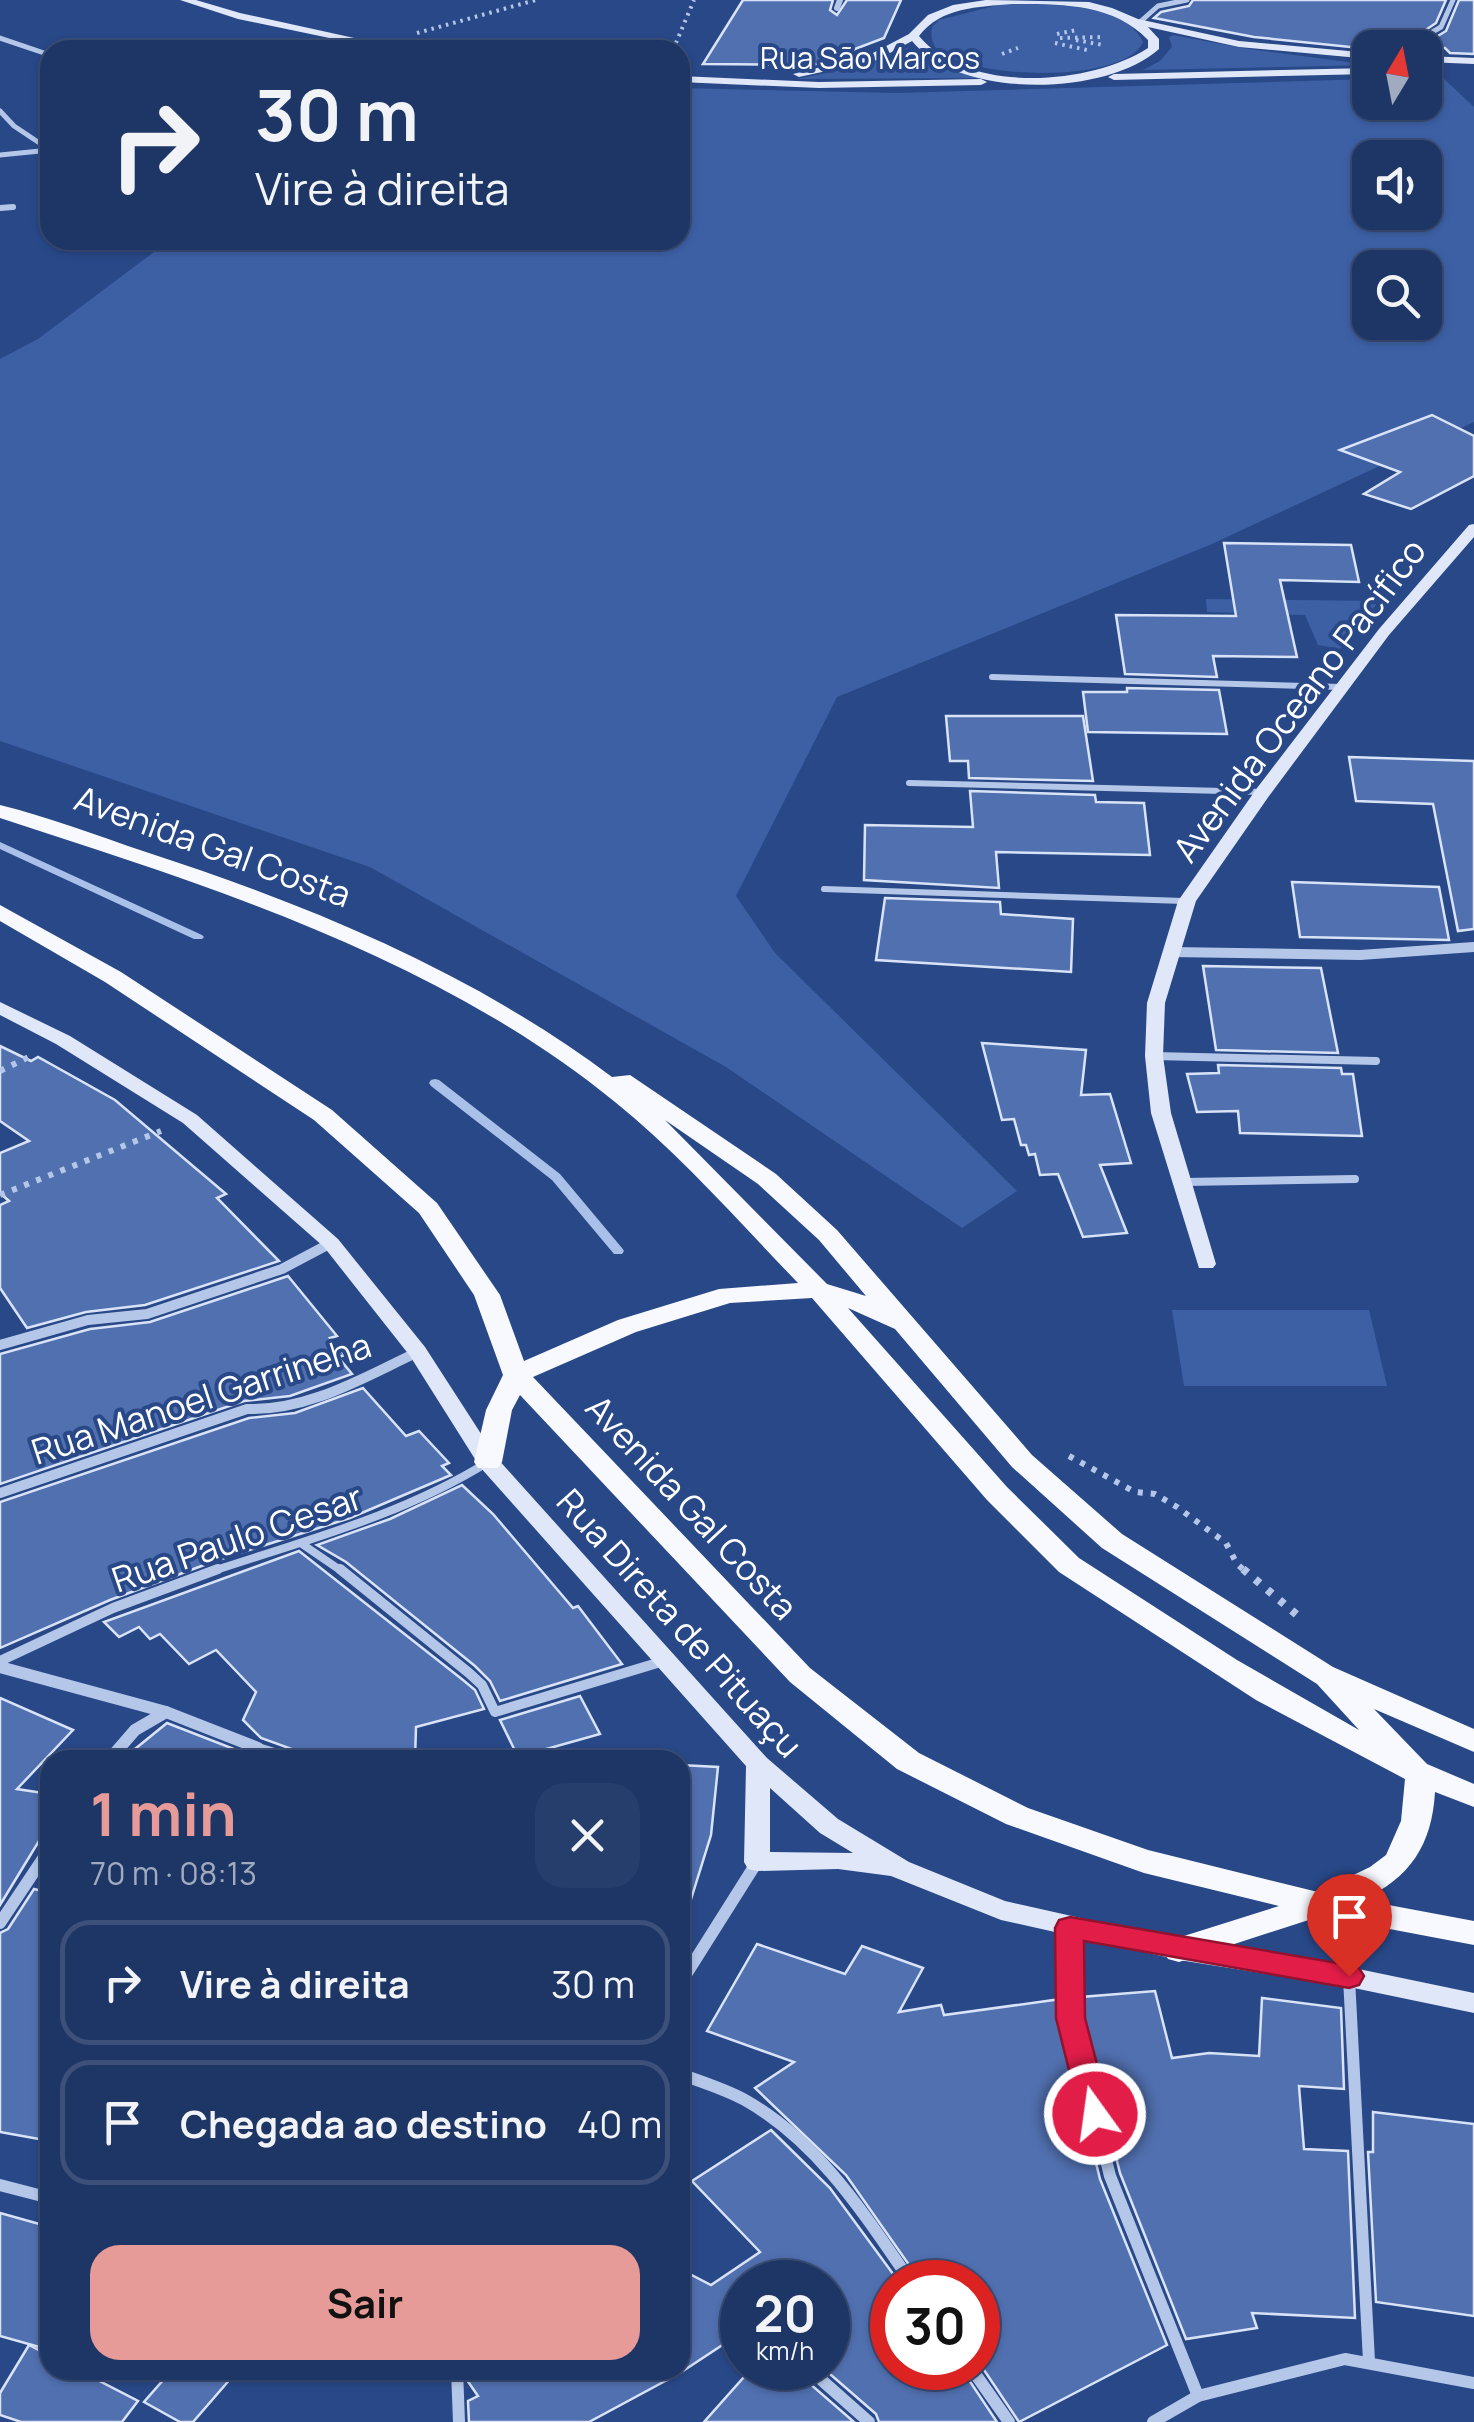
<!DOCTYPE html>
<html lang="pt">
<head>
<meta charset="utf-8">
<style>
  :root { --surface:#1e3666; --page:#263e6c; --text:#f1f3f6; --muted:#a1abbf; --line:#3c507a; --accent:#e69b98 }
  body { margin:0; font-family:Manrope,sans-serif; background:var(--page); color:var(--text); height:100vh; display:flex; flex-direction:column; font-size:38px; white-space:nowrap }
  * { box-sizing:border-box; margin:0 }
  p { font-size:32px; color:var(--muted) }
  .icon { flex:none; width:55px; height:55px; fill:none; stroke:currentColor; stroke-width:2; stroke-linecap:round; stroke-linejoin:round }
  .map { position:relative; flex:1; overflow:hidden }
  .details { position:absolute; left:40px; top:1750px; width:650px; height:630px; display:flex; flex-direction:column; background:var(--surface); border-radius:30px; box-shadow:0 2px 8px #0004,0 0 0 2px var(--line) }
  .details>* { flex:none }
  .hud { position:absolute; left:40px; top:40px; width:650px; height:210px; border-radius:30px; box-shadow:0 2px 8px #0004,0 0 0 2px var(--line); background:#1e3666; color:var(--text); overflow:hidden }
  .needle { width:65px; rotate:10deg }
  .controls { position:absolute; left:1352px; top:30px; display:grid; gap:20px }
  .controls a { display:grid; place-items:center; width:90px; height:90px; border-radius:20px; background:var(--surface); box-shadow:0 2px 8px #0004,0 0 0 2px var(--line); font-size:50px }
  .speed { position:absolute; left:720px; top:2260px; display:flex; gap:20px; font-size:50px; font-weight:700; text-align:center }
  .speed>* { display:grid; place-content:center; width:130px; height:130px; border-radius:50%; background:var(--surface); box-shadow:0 2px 8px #0004,0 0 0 2px var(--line); line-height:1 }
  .speed small { font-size:25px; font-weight:400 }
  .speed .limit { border:15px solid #d22; background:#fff; color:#111 }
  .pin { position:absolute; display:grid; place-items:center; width:85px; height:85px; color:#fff; margin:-102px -42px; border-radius:50% 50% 50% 0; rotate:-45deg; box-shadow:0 0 10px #0007 }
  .pin .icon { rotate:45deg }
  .me { position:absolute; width:110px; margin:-55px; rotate:346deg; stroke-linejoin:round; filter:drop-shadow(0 0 8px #0008) }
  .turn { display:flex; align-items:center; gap:35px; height:210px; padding:0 50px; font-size:45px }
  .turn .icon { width:130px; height:130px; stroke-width:2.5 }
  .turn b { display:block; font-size:70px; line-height:85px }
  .round { display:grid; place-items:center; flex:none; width:105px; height:105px; border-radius:30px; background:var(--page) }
  .overview { display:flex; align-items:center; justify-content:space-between; height:170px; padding:0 50px }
  h1 { font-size:60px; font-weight:700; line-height:75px; color:var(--accent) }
  .button { display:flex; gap:20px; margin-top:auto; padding:20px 50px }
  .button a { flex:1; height:115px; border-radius:30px; background:var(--accent); color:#111; font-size:40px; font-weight:700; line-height:115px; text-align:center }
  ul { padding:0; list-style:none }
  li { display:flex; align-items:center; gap:30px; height:125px; margin:0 20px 15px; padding:0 30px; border:5px solid var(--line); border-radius:30px }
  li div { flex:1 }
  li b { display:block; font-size:38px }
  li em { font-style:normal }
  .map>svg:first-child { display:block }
  .green { fill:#3d60a5; fill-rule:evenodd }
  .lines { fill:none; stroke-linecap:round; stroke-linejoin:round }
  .stream { fill:#a9c0e9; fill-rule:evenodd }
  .building { fill:#5170b0; stroke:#d9e3f7; stroke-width:2.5 }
  .path-far2 { stroke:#b5c7e9; stroke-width:4; stroke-dasharray:2.5 5; stroke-linecap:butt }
  .path-far1 { stroke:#b5c7e9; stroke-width:6; stroke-dasharray:5 8; stroke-linecap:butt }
  .path { stroke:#b5c7e9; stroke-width:8; stroke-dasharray:6 10; stroke-linecap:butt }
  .lane-far3 { stroke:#b5c7e9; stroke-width:5 }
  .lane-far2 { stroke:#b5c7e9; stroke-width:6 }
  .lane-far1 { stroke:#b5c7e9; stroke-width:8 }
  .lane { stroke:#b5c7e9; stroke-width:10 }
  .street-far2 { stroke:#b5c7e9; stroke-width:6 }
  .street-far1 { stroke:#b5c7e9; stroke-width:10 }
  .street { stroke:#b5c7e9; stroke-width:12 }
  .secondary { fill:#dfe7f8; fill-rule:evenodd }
  .primary { fill:#f7f9fe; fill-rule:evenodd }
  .route { fill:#e11d48; stroke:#92132f; stroke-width:2.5 }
  .labels { text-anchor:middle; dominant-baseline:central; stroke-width:8; stroke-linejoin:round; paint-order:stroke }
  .far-street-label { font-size:30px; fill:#fff; stroke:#284888 }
  .street-label { font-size:35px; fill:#fff; stroke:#284888 }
</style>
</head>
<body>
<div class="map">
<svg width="1474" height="2422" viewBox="0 0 1474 2422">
  <rect width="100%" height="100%" fill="#284888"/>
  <g class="green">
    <path d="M 1002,4 C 1042,4 1125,1 1143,42 C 1124,85 967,79 937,49 C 931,42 931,35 932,27 L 939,20 Z"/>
    <path d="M 1173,35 L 1242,48 L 1370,65 L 1143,70 L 1160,61 L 1172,47 L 1169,37 Z"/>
    <path d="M 907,48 L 935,65 L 985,78 L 796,79 L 862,66 Z"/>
    <path d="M 1425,77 L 1442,77 L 1474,107 L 1474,422 L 1212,544 L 837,697 L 736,896 L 775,953 L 1017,1191 L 962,1228 L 726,1067 L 370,867 L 0,741 L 0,359 L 38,339 L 170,240 L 680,240 L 680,88 L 897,93 L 1370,79 L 1370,102 L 1425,102 ZM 1370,158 L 1425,158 L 1425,212 L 1370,212 ZM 1370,268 L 1425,268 L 1425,322 L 1370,322 Z"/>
    <path d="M 1206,599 L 1379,601 L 1340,649 L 1318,645 L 1305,615 L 1207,612 Z"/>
    <path d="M 1172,1310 L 1369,1310 L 1387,1386 L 1184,1386 Z"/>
  </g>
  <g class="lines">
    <g class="stream">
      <path d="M 0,842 L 202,935 L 204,937 L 202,939 L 194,939 L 0,849 Z"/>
      <path d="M 435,1079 L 439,1080 L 560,1174 L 622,1248 L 624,1251 L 622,1254 L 614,1254 L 552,1180 L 431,1086 L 429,1083 L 431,1080 Z"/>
    </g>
  </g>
  <g class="building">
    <path d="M 743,0 L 833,0 L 830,10 L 837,15 L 847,0 L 901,0 L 884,38 L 813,65 L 703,64 Z"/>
    <path d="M 1193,0 L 1446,0 L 1436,23 L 1399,48 L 1370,49 L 1254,37 L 1154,18 L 1161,12 L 1189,6 Z"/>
    <path d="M 1459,0 L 1474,0 L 1474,54 L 1450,53 L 1445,48 L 1418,48 L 1446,31 Z"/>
    <path d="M 1432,415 L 1474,436 L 1474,476 L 1411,509 L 1364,494 L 1400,472 L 1340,450 Z"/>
    <path d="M 1224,543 L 1351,545 L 1359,582 L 1280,580 L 1297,657 L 1213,656 L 1217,677 L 1125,674 L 1116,615 L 1236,616 Z"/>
    <path d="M 1127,688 L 1219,690 L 1227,734 L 1088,732 L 1083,692 L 1127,692 Z"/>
    <path d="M 946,716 L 1083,716 L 1093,781 L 969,778 L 968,761 L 950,761 Z"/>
    <path d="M 1349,757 L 1474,761 L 1474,929 L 1458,931 L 1433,804 L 1356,801 Z"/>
    <path d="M 970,791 L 1095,795 L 1096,802 L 1144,803 L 1150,855 L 996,852 L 999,888 L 864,880 L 865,825 L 973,827 Z"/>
    <path d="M 1292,882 L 1439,887 L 1449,940 L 1300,937 Z"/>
    <path d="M 885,898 L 1000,902 L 1001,914 L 1073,919 L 1071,972 L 876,960 Z"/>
    <path d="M 1203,966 L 1321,968 L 1338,1053 L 1216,1050 Z"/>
    <path d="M 982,1043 L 1086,1050 L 1081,1095 L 1110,1094 L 1131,1163 L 1100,1165 L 1127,1233 L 1083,1237 L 1058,1174 L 1040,1175 L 1035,1154 L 1029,1155 L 1026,1145 L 1021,1145 L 1014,1119 L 1002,1120 Z"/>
    <path d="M 0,1046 L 31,1061 L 38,1057 L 115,1100 L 226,1194 L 217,1198 L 279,1261 L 145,1305 L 86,1312 L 27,1328 L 0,1288 L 0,1205 L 9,1201 L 0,1193 L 0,1153 L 29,1141 L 0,1121 Z"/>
    <path d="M 1218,1065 L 1341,1068 L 1342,1074 L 1353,1074 L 1362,1136 L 1240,1133 L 1238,1111 L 1197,1112 L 1187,1074 L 1219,1073 Z"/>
    <path d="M 288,1276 L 337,1336 L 330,1338 L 345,1355 L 338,1357 L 352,1374 L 290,1396 L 244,1401 L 0,1484 L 0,1354 L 90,1329 L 150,1322 Z"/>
    <path d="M 363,1388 L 406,1436 L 419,1431 L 449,1463 L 442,1466 L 451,1475 L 350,1518 L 215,1561 L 110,1600 L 0,1648 L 0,1502 L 249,1418 L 295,1413 Z"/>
    <path d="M 462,1485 L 493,1514 L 573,1608 L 578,1606 L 622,1664 L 500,1701 L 490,1681 L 475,1666 L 346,1562 L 317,1545 L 390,1519 Z"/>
    <path d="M 299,1551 L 463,1680 L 475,1690 L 484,1709 L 416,1727 L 415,1760 L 306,1760 L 300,1752 L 261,1738 L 243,1720 L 256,1692 L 216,1650 L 189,1664 L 160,1634 L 150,1639 L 139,1627 L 119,1637 L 104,1622 Z"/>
    <path d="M 580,1696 L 600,1734 L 518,1757 L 500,1720 Z"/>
    <path d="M 0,1698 L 73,1730 L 17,1789 L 50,1794 L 50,1823 L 0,1905 Z"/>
    <path d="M 167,1723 L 257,1758 L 261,1760 L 161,1760 L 135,1749 Z"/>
    <path d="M 680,1765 L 718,1767 L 711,1835 L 688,1909 L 680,1908 Z"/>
    <path d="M 34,1889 L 50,1893 L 50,2141 L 0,2132 L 0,1933 L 8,1929 Z"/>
    <path d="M 757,1944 L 845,1974 L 862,1946 L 923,1968 L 899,2012 L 941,2005 L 944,2015 L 1061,1999 L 1061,2020 L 1100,2179 L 1167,2345 L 1019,2422 L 978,2361 L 978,2282 L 921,2282 L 846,2175 L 755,2088 L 794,2062 L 707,2031 Z"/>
    <path d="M 1155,1991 L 1172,2058 L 1209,2053 L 1259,2056 L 1262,1998 L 1341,2008 L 1344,2089 L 1299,2086 L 1304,2149 L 1348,2151 L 1355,2318 L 1252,2313 L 1257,2328 L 1186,2339 L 1120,2173 L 1081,2017 L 1081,1997 Z"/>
    <path d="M 1373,2112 L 1474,2124 L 1474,2316 L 1376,2302 L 1368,2152 L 1373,2152 Z"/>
    <path d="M 771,2130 L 830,2188 L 899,2282 L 892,2282 L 892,2368 L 961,2368 L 997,2422 L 879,2422 L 876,2414 L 823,2368 L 828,2368 L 827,2277 L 818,2282 L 742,2282 L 742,2296 L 731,2296 L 727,2305 L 734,2316 L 742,2320 L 742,2332 L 680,2373 L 589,2422 L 469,2422 L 468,2401 L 478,2396 L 467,2380 L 467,2370 L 680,2370 L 680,2269 L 711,2285 L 760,2252 L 692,2181 Z"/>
    <path d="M 0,2213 L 50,2227 L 50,2350 L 0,2336 Z"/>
    <path d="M 29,2345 L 50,2356 L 50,2370 L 78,2370 L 138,2401 L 122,2422 L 21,2422 L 0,2415 L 0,2393 Z"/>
    <path d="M 752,2368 L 798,2368 L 801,2376 L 854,2422 L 704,2422 Z"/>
    <path d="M 172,2370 L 238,2370 L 193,2422 L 180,2422 L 144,2402 Z"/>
  </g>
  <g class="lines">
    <g class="path-far2">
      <path d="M 417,33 L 536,0"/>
      <path d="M 1057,34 L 1077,30"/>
      <path d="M 1060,38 L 1105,37"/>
      <path d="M 1076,40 L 1103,45"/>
      <path d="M 1055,43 L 1087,50"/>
      <path d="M 673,50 L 694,0"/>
      <path d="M 1002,54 L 1018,48"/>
    </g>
    <g class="path-far1">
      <path d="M 0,1071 L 35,1054"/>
      <path d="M 0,1195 L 161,1131"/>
      <path d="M 1069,1456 L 1135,1492 L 1155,1494 L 1177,1507 L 1226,1543 L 1237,1564 L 1246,1572"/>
    </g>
    <path class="path" d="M 1243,1569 L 1303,1620"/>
    <g class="lane-far3">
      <path d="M 1140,22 L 1158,6 L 1187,0"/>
      <path d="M 0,38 L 50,55"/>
      <path d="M 1405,48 L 1441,27 L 1453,0"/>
      <path d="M 0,111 L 14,126 L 50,150"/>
      <path d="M 0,155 L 50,150"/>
    </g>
    <g class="lane-far2">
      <path d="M 992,677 L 1341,687"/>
      <path d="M 909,783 L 1263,792"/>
      <path d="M 824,889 L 1184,901"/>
    </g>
    <g class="lane-far1">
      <path d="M 1154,1056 L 1376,1061"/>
      <path d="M 1185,1182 L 1355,1179"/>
      <path d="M 302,1544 L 343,1572"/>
      <path d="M 210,1572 C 306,1540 401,1516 488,1462"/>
    </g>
    <g class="lane">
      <path d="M 340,1569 L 469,1673 L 482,1685 L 495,1712 L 664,1661"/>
      <path d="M 0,1661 L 113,1608 L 218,1569"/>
      <path d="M 258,1748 L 297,1760"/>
    </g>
    <g class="street-far2">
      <path d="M 837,8 L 840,0"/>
      <path d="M 0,208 L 13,207"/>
    </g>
    <g class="street-far1">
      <path d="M 1170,952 L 1360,955 L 1474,947"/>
      <path d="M 0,1345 L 88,1320 L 147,1314 L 282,1269 L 331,1243"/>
      <path d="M 0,1493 L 247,1409 C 309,1411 364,1377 418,1352"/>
    </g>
    <g class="street">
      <path d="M 0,1667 L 166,1712 L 258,1748"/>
      <path d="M 109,1760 L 135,1730 L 166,1712"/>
      <path d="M 0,1923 L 50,1848"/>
      <path d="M 1070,1928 L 1071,2018 L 1110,2176 L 1198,2396"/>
      <path d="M 1349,1978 L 1369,2361"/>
      <path d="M 680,1984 L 757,1862"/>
      <path d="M 680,2074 C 702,2082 725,2089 745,2100 C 819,2142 864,2214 911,2282"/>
      <path d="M 0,2185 L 50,2198"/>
      <path d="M 737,2304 L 742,2310"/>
      <path d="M 808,2368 L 869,2422"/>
      <path d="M 971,2368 L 1009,2422"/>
      <path d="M 457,2370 L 459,2422"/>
      <path d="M 1153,2422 L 1198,2396 L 1345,2359 L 1474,2383"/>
    </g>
    <g class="secondary">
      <path d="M 180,0 L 196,0 L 240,13 L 409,50 L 387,50 L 238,19 Z"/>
      <path d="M 986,0 L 1089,2 L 1112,8 L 1138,19 L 1239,41 L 1370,53 L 1370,59 L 1239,47 L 1148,27 L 1159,39 L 1159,49 C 1105,97 959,99 912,41 L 877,60 L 799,77 L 793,74 L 869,55 L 909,34 L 928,15 L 953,5 ZM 1012,4 C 1060,4 1113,3 1148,40 L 1148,48 C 1089,86 967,94 919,36 C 941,7 978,7 1012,4 Z"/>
      <path d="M 1425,56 L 1474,58 L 1474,64 L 1425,62 Z"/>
      <path d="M 1370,68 L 1370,74 L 1114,80 L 1108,77 L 1114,74 Z"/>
      <path d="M 680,76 L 819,82 L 981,79 L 987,82 L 981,85 L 819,88 L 680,82 Z"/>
      <path d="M 1474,524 L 1474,537 L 1389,635 L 1269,796 L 1196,901 L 1165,1003 L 1163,1056 L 1171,1113 L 1216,1264 L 1213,1268 L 1199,1268 L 1151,1113 L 1145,1056 L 1147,1003 L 1178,901 L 1257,788 L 1379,629 L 1469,525 Z"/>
      <path d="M 0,1002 L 70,1036 L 197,1115 L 338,1239 L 425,1347 L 496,1457 L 767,1758 L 838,1819 L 909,1862 L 1005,1901 L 1179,1940 L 1349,1967 L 1474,1993 L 1474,2013 L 1349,1987 L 1179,1960 L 1001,1920 L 891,1876 L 838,1869 L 757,1871 L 748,1869 L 744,1862 L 746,1766 L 480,1467 L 410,1356 L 324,1247 L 183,1123 L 56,1044 L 0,1015 ZM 770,1788 L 820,1833 L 853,1853 L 770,1852 Z"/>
    </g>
    <path class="primary" d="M 0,805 C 49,817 98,836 146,852 C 311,906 472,972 612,1077 L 630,1075 L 776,1174 L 837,1230 L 1032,1455 L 1122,1534 L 1333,1667 L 1474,1729 L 1474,1752 L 1374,1709 L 1427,1764 L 1474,1784 L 1474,1807 L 1435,1792 C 1432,1845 1410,1878 1362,1900 L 1474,1921 L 1474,1945 L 1321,1916 L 1179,1962 L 1168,1959 L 1163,1950 L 1168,1941 L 1279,1906 L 1144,1873 L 1006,1824 L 897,1769 L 790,1682 L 520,1395 L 512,1410 L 502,1462 L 498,1468 L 478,1468 L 474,1462 L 486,1410 L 503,1375 L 474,1295 L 419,1213 L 314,1120 L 105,982 L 0,921 L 0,905 L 121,972 L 332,1110 L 437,1203 L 500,1295 L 524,1361 L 618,1320 L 719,1289 L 798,1283 C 739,1222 681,1155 615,1102 C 436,957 215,888 0,818 ZM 665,1120 L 758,1184 L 819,1240 L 866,1296 L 827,1284 ZM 812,1298 L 987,1500 L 1059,1572 L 1256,1700 L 1405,1779 L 1401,1821 L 1386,1855 L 1370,1867 L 1318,1892 L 1148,1850 L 1028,1808 L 919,1753 L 810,1668 L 533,1377 L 636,1332 L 730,1303 ZM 848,1308 L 895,1329 L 1012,1467 L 1102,1548 L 1317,1684 L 1359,1730 L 1237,1660 L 1079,1558 L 1007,1487 Z"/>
  </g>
  <path class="route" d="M 1070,1917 L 1349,1965 L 1359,1968 L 1364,1976 L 1359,1985 L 1349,1988 L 1084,1941 L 1085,2018 L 1110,2114 L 1106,2123 L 1095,2127 L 1084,2123 L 1080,2114 L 1056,2018 L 1055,1928 L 1059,1920 Z"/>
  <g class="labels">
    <g class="far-street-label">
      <text x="870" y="57">Rua São Marcos</text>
    </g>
    <g class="street-label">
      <text transform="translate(1299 700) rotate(-53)">Avenida Oceano Pacífico</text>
      <text transform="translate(213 846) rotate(20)">Avenida Gal Costa</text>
      <text transform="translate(201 1398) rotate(-18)">Rua Manoel Garrineha</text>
      <text transform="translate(692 1507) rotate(47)">Avenida Gal Costa</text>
      <text transform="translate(237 1538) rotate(-19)">Rua Paulo Cesar</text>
      <text transform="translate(680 1623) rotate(48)">Rua Direta de Pituaçu</text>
    </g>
  </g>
</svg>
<div class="controls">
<a><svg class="needle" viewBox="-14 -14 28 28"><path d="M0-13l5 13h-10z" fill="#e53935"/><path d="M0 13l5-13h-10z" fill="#a1abbf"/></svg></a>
<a><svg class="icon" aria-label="sound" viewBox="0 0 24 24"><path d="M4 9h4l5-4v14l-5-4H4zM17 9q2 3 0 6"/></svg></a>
<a><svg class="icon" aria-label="search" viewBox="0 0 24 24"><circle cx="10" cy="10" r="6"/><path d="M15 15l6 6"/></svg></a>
</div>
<div class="speed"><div>20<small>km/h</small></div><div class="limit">30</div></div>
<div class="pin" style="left:1349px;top:1976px;background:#d93025"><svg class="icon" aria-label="arrive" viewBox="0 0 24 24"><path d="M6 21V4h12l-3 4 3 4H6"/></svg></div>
<svg class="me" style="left:1095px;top:2114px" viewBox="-20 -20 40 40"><circle r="17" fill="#e11d48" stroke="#fff" stroke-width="3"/><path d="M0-11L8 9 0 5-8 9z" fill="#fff"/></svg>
<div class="hud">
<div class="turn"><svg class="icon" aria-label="right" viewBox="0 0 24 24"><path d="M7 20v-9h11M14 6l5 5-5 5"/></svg><div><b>30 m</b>Vire à direita</div></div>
</div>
<section class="details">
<div class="overview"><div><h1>1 min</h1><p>70 m · 08:13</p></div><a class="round"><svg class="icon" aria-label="close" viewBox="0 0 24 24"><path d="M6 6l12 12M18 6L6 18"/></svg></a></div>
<ul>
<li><svg class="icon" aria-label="right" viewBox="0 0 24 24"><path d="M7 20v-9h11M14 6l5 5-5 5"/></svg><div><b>Vire à direita</b></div><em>30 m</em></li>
<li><svg class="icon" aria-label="arrive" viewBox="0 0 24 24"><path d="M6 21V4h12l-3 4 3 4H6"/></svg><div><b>Chegada ao destino</b></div><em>40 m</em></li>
</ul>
<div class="button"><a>Sair</a></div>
</section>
</div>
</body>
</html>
